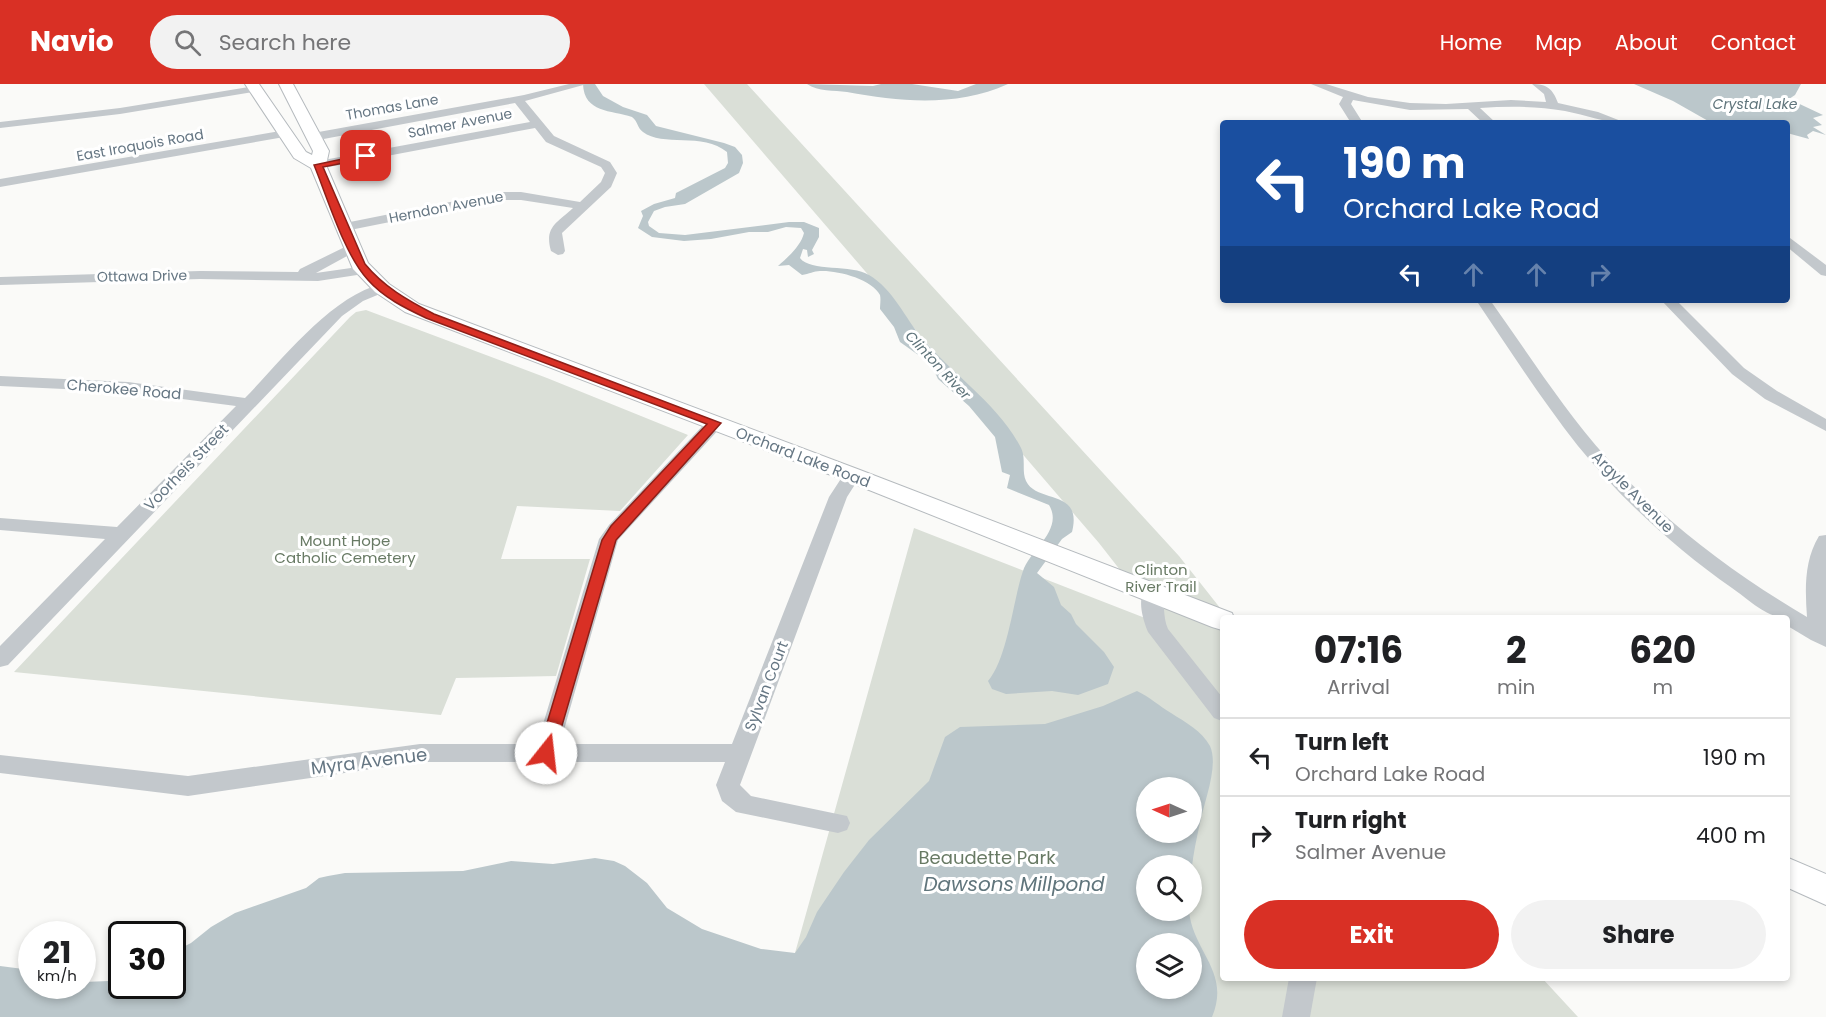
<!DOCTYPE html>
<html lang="en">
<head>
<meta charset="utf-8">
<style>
  :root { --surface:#fff; --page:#f2f2f2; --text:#202124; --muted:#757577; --line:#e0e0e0; --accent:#d93025 }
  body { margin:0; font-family:Poppins,sans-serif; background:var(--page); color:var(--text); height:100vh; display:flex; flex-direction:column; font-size:22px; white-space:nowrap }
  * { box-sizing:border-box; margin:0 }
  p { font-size:20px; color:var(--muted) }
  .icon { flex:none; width:33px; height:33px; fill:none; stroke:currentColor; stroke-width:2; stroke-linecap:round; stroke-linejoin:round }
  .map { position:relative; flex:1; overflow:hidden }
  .sheet { position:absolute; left:1220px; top:531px; width:570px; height:366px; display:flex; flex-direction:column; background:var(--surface); border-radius:6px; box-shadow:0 3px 9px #0003 }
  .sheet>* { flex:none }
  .guide { position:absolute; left:1220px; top:36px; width:570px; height:183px; border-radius:6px; box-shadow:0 3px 9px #0003; background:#1a4fa0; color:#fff; overflow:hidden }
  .needle { width:39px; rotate:273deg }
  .tools { position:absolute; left:1136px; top:693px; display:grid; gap:12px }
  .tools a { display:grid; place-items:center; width:66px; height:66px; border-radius:50%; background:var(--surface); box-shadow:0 3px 9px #0003; font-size:30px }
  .speed { position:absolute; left:18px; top:837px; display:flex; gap:12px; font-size:30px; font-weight:700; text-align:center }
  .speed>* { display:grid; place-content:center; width:78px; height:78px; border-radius:50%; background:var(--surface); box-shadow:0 3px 9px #0003; line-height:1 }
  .speed small { font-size:15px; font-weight:400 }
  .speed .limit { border:3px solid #111; border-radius:9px; background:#fff; color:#111 }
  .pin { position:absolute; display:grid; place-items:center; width:51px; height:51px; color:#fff; margin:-26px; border-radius:12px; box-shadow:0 3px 9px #0006 }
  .me { position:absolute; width:66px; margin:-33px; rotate:16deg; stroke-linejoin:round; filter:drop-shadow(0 0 4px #0008) }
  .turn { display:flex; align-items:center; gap:21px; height:126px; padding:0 24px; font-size:27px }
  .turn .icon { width:78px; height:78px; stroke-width:2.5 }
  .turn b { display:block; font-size:42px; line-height:51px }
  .lanes { display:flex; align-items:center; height:57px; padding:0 24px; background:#0003; justify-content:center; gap:30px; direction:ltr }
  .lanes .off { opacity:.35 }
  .eta { display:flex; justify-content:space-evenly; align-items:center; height:102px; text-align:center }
  .eta b { font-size:36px; font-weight:700; line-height:42px }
  .button { display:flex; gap:12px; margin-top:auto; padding:12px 24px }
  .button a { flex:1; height:69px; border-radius:36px; background:var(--accent); color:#fff; font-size:24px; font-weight:700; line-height:69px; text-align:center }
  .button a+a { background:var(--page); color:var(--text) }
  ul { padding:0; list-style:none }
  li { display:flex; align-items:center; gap:18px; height:78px; padding:0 24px; border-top:2px solid var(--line) }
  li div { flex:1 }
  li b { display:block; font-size:22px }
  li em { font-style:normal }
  header { display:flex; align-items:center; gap:36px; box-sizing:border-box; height:84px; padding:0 30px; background:var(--accent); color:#fff }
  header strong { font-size:28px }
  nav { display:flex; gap:33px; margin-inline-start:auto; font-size:21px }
  .search { width:420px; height:54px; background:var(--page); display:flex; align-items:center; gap:15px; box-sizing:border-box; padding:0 21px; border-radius:33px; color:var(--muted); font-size:22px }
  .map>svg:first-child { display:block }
  .green { fill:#dadfd7; fill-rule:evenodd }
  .water { fill:#bbc7cb; fill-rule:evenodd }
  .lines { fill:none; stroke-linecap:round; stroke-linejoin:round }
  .major-casing { stroke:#b5babe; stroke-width:2 }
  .minor { fill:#c3c8cc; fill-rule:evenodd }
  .major { fill:#fff; fill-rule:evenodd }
  .route { fill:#d93025; stroke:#8d1f18; stroke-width:1.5 }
  .labels { text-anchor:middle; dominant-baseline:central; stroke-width:6; stroke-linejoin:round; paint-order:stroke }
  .far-water-label { font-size:14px; font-style:italic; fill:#60757c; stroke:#fff }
  .far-street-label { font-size:14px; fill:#657683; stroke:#fff }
  .street-label { font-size:15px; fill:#657683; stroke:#fff }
  .park-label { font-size:15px; fill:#687a64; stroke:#fff }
  .near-street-label { font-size:18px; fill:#657683; stroke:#fff }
  .near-park-label { font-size:18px; fill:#687a64; stroke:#fff }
  .near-water-label { font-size:20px; font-style:italic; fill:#60757c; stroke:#fff }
</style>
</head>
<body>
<header>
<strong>Navio</strong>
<div class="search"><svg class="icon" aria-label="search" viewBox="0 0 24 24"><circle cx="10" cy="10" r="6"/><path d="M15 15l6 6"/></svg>Search here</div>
<nav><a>Home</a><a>Map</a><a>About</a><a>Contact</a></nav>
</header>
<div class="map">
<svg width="1826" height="933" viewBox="0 0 1826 933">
  <rect width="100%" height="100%" fill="#fafaf8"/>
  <g class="green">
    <path d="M 704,0 L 747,0 L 1179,472 L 1228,534 L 1222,534 L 1222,894 L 1542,894 L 1578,933 L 736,933 L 795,869 L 914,444 L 1163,541 L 1099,459 ZM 1146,704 L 1191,704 L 1191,748 L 1146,748 ZM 1146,782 L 1191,782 L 1191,826 L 1146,826 ZM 1146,860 L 1191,860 L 1191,904 L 1146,904 Z"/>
    <path d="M 366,226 L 547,294 L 688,351 L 620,427 L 517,422 L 501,475 L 590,475 L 556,592 L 456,594 L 441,631 L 14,588 L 350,233 L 356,228 Z"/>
  </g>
  <g class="water">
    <path d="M 583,0 L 595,0 L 603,12 L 623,23 L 647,31 L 656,42 L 724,59 L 735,63 L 742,71 L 743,79 L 739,89 L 685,120 L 665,123 L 654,127 L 648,138 L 649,142 L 659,149 L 685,151 L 789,138 L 804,138 L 819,144 L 819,153 L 812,166 L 814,170 L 808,173 L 807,166 L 803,165 L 800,174 C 810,188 852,180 869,191 C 893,205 905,234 922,254 C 952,290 997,319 1020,362 C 1027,374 1021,386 1026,397 C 1037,420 1083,404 1072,448 L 1062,455 L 1037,489 L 1054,503 L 1061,521 L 1071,530 L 1076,540 L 1104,568 L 1114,583 L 1108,600 L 1078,611 L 1052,607 L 1006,610 L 992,605 L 988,597 C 1008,573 1013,516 1023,487 C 1030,466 1064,446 1049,421 L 1007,404 L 1010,391 L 1002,388 L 995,353 L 969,322 L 938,295 L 931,280 L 900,258 L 894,243 L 880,225 C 880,221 881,215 880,211 C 872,195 837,186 820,187 C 814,187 809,190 802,191 L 789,181 L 778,182 C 787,174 801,162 804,149 L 801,144 L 786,143 L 768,148 L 749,148 L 711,155 L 684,157 L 652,153 L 638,144 L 643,132 L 641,127 L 654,120 L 675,114 L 676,109 L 725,84 L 728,79 L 727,68 C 703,48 662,63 643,48 C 637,44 638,37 632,33 C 611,26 584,29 583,0 Z"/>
    <path d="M 807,0 L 873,2 L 881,0 L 912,0 L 958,7 L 976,0 L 1008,0 C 957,23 901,18 847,8 C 834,6 818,8 807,0 Z"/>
    <path d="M 1634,0 L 1801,0 L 1795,11 L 1789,15 L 1823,31 L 1813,34 L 1822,41 L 1813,43 L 1826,51 L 1813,47 L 1807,51 L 1809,55 L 1787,49 L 1786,39 L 1710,38 L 1673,17 Z"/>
    <path d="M 1137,607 C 1150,613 1159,622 1171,629 C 1185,638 1202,647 1210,662 C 1219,682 1204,718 1200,739 C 1196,757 1192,776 1191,794 L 1191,782 L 1146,782 L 1146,826 L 1189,827 C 1193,868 1231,888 1212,933 L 0,933 L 0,882 L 31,886 L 32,902 L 82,902 L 83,898 L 109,897 L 121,891 L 122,902 L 172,902 L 173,868 L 191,859 L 211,843 L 235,829 L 306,804 L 319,794 L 328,792 L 345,789 L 463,787 L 511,777 L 553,780 L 595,774 L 614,777 L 625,782 L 647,799 L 667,824 L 702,845 L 761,865 L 795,869 L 806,853 L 817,828 L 844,788 L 869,756 L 929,697 L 945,653 L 960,643 L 1045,640 L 1103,622 ZM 1146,704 L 1191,704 L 1191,748 L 1146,748 ZM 1146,860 L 1191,860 L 1191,904 L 1146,904 Z"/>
  </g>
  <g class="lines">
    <g class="major-casing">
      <g id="major">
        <path d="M 245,0 L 259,0 L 306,68 L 312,71 L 313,67 L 279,0 L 293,0 L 329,67 L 326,81 L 368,179 L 389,200 L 419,220 L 860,386 L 1232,529 L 1234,534 L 1222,534 L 1222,546 L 1212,543 L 844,396 L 405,228 L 375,208 L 353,185 L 311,84 L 294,74 Z"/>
        <path d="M 1786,773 L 1826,790 L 1826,821 L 1786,803 Z"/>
      </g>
    </g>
    <g class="minor">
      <path d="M 569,0 L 587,0 L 525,17 L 554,52 L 610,78 L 617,89 L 611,103 L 562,149 L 565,167 L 563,170 L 558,171 L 551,167 C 544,143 557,139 573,124 L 521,116 L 500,116 L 345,147 L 338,143 L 345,139 L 500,108 L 521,108 L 580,118 L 601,98 L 605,89 L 601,83 L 546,58 L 535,44 L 318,85 L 312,81 L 318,77 L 530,38 L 515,19 L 313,57 L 307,53 L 313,49 L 524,11 Z"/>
      <path d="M 1311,0 L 1326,0 L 1368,13 L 1410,19 L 1446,20 L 1511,16 L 1546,18 L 1544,10 L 1532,0 C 1547,0 1553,5 1558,19 L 1598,28 L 1626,39 C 1605,39 1586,31 1565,27 C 1537,22 1509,22 1480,24 L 1496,39 L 1483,39 L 1468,25 L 1410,26 L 1353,16 L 1351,20 L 1363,39 L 1351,39 L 1339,20 L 1343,13 Z"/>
      <path d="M 255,2 L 259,3 L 259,7 L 120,30 L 0,44 L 0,38 L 120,24 Z"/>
      <path d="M 286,46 L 290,48 L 290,52 L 0,103 L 0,95 Z"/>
      <path d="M 1786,151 L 1826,181 L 1826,192 L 1821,191 L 1786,162 Z"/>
      <path d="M 353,159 L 358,160 L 360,163 L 358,166 L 316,189 L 365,182 L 370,183 L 372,186 L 370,189 L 318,197 L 200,195 L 0,201 L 0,193 L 200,187 L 298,188 L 300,185 Z"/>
      <path d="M 382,200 L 387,201 L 389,204 L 387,207 L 363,217 L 342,232 L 8,581 L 0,583 L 0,562 L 105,455 L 0,446 L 0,434 L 117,443 L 236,322 L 128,308 L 0,302 L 0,292 L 128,298 L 245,314 C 282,276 331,212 382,200 Z"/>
      <path d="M 1476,216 L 1490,216 C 1528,269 1563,325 1607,374 C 1664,438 1734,490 1807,533 C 1805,505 1804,477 1819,452 L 1826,451 L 1826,563 L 1811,556 L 1786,541 L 1786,534 C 1767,534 1748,515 1732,504 C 1675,464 1622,416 1578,362 C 1541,315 1509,265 1476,216 Z"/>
      <path d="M 1661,216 L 1676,216 L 1744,284 L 1777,307 L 1826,335 L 1826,347 L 1765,315 L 1732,290 Z"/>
      <path d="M 715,334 L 721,335 L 724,339 L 721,343 L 618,456 L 560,660 L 732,660 L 829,413 L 846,387 L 858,387 L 861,391 L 847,413 L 740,701 L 751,712 L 847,732 L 850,739 L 847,746 L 838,749 L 736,728 L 722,717 L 716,701 L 725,678 L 420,678 L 188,712 L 0,689 L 0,671 L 188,692 L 420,660 L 537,660 L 599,455 L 609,441 L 709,335 Z"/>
      <path d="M 1152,502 L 1159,504 C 1166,516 1162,532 1168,545 L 1222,613 L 1222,637 L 1214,634 L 1148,548 C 1143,535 1137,517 1145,504 Z"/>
      <path d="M 1289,894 L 1317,894 L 1310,933 L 1282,933 Z"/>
    </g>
    <use href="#major" class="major"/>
  </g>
  <path class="route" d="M 366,70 L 370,72 L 369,74 L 323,83 L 365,180 C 384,203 407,216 434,230 L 721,339 L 616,456 L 554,669 L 552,673 L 546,675 L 540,673 L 538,669 L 602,456 L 611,442 L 707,340 L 426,234 C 405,224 384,214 368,196 C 344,170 328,115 314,81 Z"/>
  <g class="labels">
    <g class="far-water-label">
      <text x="1755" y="20">Crystal Lake</text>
      <text transform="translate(938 281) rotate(47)">Clinton River</text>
    </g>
    <g class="far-street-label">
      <text transform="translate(392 23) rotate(-10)">Thomas Lane</text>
      <text transform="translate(460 39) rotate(-11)">Salmer Avenue</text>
      <text transform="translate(140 61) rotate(-10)">East Iroquois Road</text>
      <text transform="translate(446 123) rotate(-11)">Herndon Avenue</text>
      <text transform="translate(142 192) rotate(-1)">Ottawa Drive</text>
    </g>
    <g class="street-label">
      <text transform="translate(124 305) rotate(5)">Cherokee Road</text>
      <text transform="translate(803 373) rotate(21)">Orchard Lake Road</text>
      <text transform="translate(186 383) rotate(-46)">Voorheis Street</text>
      <text transform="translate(1633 408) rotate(45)">Argyle Avenue</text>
      <text transform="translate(766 602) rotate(-69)">Sylvan Court</text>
    </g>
    <g class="park-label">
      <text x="345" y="456">Mount Hope<tspan x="345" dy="17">Catholic Cemetery</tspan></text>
      <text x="1161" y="485">Clinton<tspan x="1161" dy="17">River Trail</tspan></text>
    </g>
    <g class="near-street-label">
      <text transform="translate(369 677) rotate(-7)">Myra Avenue</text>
    </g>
    <g class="near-park-label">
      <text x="987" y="773">Beaudette Park</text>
    </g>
    <g class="near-water-label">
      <text x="1014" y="800">Dawsons Millpond</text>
    </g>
  </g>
</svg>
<div class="tools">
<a><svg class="needle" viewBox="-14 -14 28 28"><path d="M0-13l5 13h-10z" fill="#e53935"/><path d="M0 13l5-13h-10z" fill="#757577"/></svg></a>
<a><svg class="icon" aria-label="search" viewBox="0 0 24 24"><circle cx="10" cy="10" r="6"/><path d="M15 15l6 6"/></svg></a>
<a><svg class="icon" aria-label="layers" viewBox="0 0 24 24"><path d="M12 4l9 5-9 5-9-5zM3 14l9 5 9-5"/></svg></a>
</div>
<div class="speed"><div>21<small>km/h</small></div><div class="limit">30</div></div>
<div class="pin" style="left:366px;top:72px;background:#d93025"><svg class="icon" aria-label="arrive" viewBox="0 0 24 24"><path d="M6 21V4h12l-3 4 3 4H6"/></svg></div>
<svg class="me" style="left:546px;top:669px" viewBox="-20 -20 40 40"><circle r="19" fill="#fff"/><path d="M0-13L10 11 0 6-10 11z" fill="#d93025"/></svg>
<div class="guide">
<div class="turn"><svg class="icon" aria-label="left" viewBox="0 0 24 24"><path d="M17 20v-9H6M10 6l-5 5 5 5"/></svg><div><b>190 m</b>Orchard Lake Road</div></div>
<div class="lanes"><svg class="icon" aria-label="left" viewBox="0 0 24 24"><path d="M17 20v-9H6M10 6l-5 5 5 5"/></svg><svg class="icon off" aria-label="ahead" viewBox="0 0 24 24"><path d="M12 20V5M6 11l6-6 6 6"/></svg><svg class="icon off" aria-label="ahead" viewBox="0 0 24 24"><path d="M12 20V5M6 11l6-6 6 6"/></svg><svg class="icon off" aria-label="right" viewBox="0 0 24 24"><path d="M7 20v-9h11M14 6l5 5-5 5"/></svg></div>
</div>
<section class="sheet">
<div class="eta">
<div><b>07:16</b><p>Arrival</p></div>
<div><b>2</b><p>min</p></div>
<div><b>620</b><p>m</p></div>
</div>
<ul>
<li><svg class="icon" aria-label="left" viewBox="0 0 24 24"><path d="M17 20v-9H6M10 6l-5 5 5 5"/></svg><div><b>Turn left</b><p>Orchard Lake Road</p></div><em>190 m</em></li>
<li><svg class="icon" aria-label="right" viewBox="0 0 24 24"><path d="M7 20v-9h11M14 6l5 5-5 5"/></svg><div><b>Turn right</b><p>Salmer Avenue</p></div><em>400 m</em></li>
</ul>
<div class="button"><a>Exit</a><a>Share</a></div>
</section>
</div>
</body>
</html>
